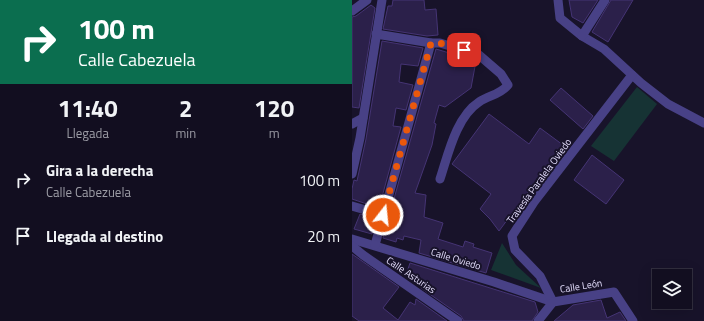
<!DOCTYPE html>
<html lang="es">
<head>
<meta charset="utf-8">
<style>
  :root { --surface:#120e20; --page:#1f1c2d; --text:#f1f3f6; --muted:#9c9ca5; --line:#312e3e }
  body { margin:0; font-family:"Titillium Web",sans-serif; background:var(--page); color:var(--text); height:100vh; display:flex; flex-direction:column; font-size:15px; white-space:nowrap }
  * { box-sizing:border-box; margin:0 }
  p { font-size:13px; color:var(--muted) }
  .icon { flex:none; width:22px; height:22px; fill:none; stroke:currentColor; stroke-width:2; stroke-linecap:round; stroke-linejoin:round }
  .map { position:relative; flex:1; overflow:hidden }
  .details { display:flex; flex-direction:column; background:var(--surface); width:352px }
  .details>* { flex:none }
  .banner { background:#0b6e4f; color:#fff; overflow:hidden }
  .buttons { position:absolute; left:300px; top:269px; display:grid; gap:8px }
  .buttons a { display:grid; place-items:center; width:40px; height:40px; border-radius:0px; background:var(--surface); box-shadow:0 4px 16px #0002,0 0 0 1px var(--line); font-size:20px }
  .pin { position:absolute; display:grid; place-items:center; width:34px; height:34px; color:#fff; margin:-17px; border-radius:8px; box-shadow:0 2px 6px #0006 }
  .me { position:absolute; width:44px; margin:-22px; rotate:16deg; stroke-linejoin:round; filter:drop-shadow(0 0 3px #0008) }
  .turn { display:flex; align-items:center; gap:14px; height:84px; padding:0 12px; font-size:18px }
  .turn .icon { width:52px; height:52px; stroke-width:2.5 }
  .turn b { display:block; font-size:28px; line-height:34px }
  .eta { display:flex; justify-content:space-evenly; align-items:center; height:68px; text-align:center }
  .eta b { font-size:24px; font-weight:700; line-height:28px }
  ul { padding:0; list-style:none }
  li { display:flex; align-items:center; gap:12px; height:56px; padding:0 12px }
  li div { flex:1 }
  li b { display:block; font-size:15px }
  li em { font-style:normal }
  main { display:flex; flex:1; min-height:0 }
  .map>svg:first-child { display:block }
  .green { fill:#163334 }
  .building { fill:#2b204a; stroke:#453474 }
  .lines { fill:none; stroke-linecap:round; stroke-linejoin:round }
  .minor { stroke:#484186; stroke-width:9 }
  .route { stroke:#ea580c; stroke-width:7; stroke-dasharray:0 12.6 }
  .labels { text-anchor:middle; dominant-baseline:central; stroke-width:4; stroke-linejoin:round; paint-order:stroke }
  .street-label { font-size:10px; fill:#e4defd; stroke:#18132a }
</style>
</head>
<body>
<main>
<section class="details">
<div class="banner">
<div class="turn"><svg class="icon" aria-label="right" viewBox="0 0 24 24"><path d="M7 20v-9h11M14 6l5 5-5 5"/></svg><div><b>100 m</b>Calle Cabezuela</div></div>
</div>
<div class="eta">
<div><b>11:40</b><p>Llegada</p></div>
<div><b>2</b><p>min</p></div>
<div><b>120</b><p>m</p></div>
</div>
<ul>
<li><svg class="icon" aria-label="right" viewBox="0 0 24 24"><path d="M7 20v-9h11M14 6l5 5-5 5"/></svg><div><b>Gira a la derecha</b><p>Calle Cabezuela</p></div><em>100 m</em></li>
<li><svg class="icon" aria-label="arrive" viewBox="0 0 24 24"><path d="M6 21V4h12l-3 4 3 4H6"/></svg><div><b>Llegada al destino</b></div><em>20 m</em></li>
</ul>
</section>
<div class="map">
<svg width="352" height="321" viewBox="0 0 352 321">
  <rect width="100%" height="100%" fill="#18132a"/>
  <g class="green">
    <path d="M 285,87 L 305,104 L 262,161 L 239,146 Z"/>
    <path d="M 150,243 L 164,265 L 189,288 L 139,270 Z"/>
  </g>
  <g class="building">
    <path d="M 41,0 L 72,0 L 73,10 L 84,9 L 86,35 L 75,36 L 31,29 L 36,6 L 40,6 Z"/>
    <path d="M 217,0 L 246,0 L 231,23 L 220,17 Z"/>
    <path d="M 259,0 L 281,0 L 256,42 L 240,32 Z"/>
    <path d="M 19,5 L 23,8 L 7,108 L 0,107 L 0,17 L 4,16 Z"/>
    <path d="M 30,41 L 71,48 L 66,66 L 49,64 L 47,82 L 61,85 L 54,110 L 44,108 L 41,126 L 49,127 L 27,208 L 0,199 L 0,189 L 2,180 L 5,181 L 14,139 Z"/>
    <path d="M 84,49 L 124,61 L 119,88 L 93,107 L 87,105 L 82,123 L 84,124 L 80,145 L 63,193 L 74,195 L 72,217 L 91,223 L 86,239 L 111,247 L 113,241 L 122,244 L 121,247 L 140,253 L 134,273 L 67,253 L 69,240 L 52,236 L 51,240 L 45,238 L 44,242 L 31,238 Z"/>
    <path d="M 209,88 L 241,116 L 231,129 L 198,100 Z"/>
    <path d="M 137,114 L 177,144 L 188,128 L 211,145 L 147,231 L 138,219 L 128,209 L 139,194 L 100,164 Z"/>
    <path d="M 240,155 L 272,180 L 254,204 L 222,180 Z"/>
    <path d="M 8,214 L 24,219 L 20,234 L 2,229 Z"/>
    <path d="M 0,254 L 47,287 L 31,308 L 46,320 L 58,302 L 63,305 L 64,299 L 95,321 L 7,321 L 0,316 Z"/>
    <path d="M 58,263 L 183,302 L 186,312 L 180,321 L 112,321 L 109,316 L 69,288 L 71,281 L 54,275 Z"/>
    <path d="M 249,300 L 255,318 L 268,312 L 274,321 L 202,321 L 221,305 Z"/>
  </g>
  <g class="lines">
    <g class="minor">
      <path d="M 206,0 L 208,18 L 230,36 L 252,49 L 289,83 L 316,104 L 352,123"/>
      <path d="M 0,11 L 15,0"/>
      <path d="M 24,34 L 79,43 L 88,43 L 127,55 L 149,74 L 156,85 C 148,95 137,95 127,102 C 104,117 96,155 88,179"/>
      <path d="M 230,36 L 253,0"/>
      <path d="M 0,124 L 11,118"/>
      <path d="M 0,174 L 8,138 L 30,0"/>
      <path d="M 0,206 L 31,215"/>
      <path d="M 0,239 L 142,282 L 201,302"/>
      <path d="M 23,245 L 79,43"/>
      <path d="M 0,246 L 11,255 L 106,321"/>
      <path d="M 201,302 L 188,276 L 163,250 L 160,236 L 182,202 L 280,75"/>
      <path d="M 186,321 L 201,302 L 262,292 L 281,321"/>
    </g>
  </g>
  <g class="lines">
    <path class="route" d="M 31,215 L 79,43 L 88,43 L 112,50"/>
  </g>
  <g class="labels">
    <g class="street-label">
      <text transform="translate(187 181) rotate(-54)">Travesía Paralela Oviedo</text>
      <text transform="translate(104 259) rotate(17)">Calle Oviedo</text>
      <text transform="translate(59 275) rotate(34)">Calle Asturias</text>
      <text transform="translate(229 286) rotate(-9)">Calle León</text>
    </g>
  </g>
</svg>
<div class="buttons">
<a><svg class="icon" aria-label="layers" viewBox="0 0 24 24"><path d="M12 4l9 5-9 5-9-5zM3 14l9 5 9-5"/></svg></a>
</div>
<div class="pin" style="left:112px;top:50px;background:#d93025"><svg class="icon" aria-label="arrive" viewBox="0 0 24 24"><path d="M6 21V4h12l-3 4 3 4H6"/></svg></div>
<svg class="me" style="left:31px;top:215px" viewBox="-20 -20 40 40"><circle r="17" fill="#ea580c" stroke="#fff" stroke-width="3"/><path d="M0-11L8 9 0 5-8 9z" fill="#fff"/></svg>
</div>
</main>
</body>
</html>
